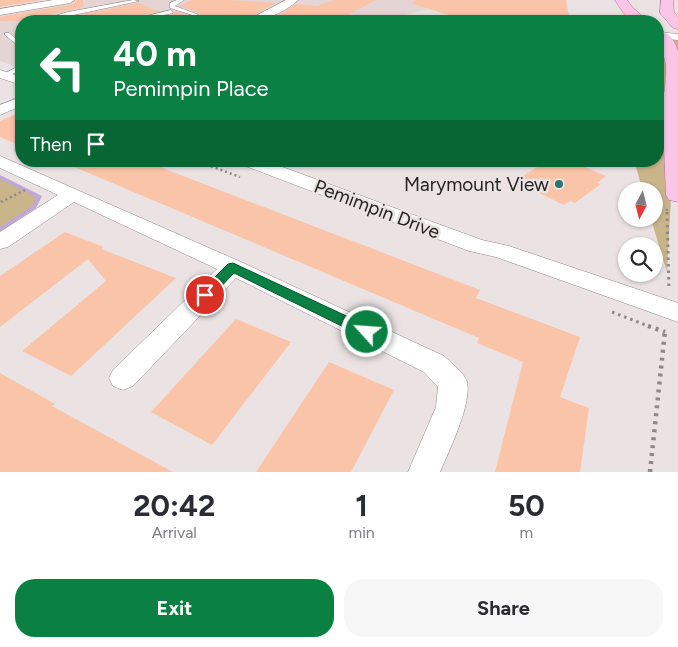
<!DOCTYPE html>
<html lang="en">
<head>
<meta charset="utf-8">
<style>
  :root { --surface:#fff; --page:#f7f7f7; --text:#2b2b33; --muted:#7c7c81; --accent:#0b8043 }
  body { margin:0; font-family:Figtree,sans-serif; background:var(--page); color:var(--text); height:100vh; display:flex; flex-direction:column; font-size:19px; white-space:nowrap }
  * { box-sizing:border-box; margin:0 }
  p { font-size:16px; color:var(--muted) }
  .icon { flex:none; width:28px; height:28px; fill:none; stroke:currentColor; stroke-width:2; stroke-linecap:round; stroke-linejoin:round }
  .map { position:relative; height:472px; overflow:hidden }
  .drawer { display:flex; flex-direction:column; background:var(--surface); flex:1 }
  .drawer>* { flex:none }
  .hud { position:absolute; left:15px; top:15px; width:649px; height:152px; border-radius:20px; box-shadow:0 1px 4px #0004; background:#0b8043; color:#fff; overflow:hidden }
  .needle { width:32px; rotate:187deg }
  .tools { position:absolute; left:618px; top:182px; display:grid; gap:10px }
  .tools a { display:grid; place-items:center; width:45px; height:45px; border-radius:50%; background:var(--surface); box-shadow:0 1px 4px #0004; font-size:25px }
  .pin { position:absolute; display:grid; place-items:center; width:42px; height:42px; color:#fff; margin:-21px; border:2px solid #fff; border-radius:50%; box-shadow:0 1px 5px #0007 }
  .me { position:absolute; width:55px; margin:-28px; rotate:296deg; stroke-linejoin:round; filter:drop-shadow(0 0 4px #0008) }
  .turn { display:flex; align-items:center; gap:18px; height:105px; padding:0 15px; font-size:22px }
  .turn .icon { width:65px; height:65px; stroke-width:2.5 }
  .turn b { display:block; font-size:35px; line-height:42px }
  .then { display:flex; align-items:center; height:48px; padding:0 15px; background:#0003; gap:10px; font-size:19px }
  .eta { display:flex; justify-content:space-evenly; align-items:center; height:85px; text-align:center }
  .eta b { font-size:30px; font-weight:700; line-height:35px }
  .cta { display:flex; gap:10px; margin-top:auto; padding:10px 15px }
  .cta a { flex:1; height:58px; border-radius:20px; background:var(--accent); color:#fff; font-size:20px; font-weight:700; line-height:58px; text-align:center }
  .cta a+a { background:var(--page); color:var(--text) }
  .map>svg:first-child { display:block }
  .built { fill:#e5d4d4 }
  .green { fill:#cab58b }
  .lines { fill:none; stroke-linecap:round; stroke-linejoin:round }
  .stream { fill:#c0a7d6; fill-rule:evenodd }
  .building { fill:#f9c4a8 }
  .lane-casing { stroke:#928a8a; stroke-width:1 }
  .street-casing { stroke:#928a8a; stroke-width:1 }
  .primary-casing { stroke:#ae7497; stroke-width:1 }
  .path-far2 { stroke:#8d8888; stroke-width:2.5; stroke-dasharray:2 3; stroke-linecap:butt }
  .path-far1 { stroke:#8d8888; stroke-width:3; stroke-dasharray:2.5 4; stroke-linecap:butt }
  .path { stroke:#8d8888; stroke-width:4.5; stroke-dasharray:3 5; stroke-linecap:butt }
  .lane { fill:#fff; fill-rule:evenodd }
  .street { fill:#fff; fill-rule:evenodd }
  .primary { fill:#fac5e6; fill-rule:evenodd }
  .route { fill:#0b8043; stroke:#07532c }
  .poi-dot { fill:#2e756c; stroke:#ebe3e3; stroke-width:2 }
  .labels { text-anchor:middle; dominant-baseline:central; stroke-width:5; stroke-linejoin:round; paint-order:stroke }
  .poi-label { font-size:19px; fill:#262323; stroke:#ebe3e3; text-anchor:end }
  .street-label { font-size:19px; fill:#262323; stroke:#ebe3e3 }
</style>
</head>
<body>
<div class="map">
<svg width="678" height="472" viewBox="0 0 678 472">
  <rect width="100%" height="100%" fill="#ebe3e3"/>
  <path class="built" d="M 86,0 L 466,0 L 380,21 L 21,21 L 21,69 L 0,61 L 0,15 Z"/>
  <g class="green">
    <path d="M 663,39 L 678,40 L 678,195 L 671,199 L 667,272 L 651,219 L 654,219 L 654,191 L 643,191 L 635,164 L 635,161 L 658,161 L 658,104 L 663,102 L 663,94 L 658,92 L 658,57 L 668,45 Z"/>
    <path d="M 0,177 L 39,196 L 34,207 L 0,230 Z"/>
  </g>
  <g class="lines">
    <path class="stream" d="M 0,175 L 42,196 L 36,208 L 0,232 L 0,227 L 32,206 L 36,197 L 0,179 Z"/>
  </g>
  <g class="building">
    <path d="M 0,0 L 42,0 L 0,7 Z"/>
    <path d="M 77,0 L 83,0 L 83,7 L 67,10 L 36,19 L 35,21 L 0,21 L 0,17 L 70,5 Z"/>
    <path d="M 192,0 L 229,0 L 276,3 L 244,21 L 144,21 L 173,15 L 174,11 L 200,19 L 200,13 L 179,6 Z"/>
    <path d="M 334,0 L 376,0 L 348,15 L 348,21 L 261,21 L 281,14 L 296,4 L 317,6 Z"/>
    <path d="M 414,0 L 566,0 L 570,21 L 468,21 L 413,4 Z"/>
    <path d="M 138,3 L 159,11 L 127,19 L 125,21 L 86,21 L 85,14 Z"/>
    <path d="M 21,112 L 21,146 L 0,137 L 0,121 Z"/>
    <path d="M 60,161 L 144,161 L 480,290 L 476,298 L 580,337 L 560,397 L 589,408 L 580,472 L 495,472 L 523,362 L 477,343 L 479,338 Z"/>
    <path d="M 547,161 L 555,164 L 560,161 L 570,161 L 606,176 L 597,183 L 601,184 L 575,203 L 570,201 L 564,205 L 515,181 Z"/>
    <path d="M 65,232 L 104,247 L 101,249 L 176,278 L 71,376 L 22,351 L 106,281 L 88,259 L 0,327 L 0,276 Z"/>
    <path d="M 236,319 L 291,342 L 212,445 L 151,412 Z"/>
    <path d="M 329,362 L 394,390 L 351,472 L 256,472 Z"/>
    <path d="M 0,373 L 55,404 L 52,406 L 173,472 L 0,472 Z"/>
  </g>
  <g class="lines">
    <g class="lane-casing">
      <g id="lane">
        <path d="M 133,0 L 139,1 L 46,21 L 37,21 L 68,12 Z"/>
        <path d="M 177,0 L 184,0 L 175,6 L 199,15 L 199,17 L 170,8 L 170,3 Z"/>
        <path d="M 171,10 L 173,13 L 136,21 L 127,21 Z"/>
        <path d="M 5,33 L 9,33 L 21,43 L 21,48 L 5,35 Z"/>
        <path d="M 21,65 L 21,70 L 6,77 L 0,76 Z"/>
      </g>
    </g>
    <g class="street-casing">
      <g id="street">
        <path d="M 53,0 L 75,0 L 70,3 L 0,15 L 0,9 Z"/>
        <path d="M 286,0 L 298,0 C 286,12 262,22 246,21 Z"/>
        <path d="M 658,32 L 678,34 L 678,40 L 658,38 Z"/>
        <path d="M 0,70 L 21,77 L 21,85 L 0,78 Z"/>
        <path d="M 21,97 L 21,106 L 0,115 L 0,105 Z"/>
        <path d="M 0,156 L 241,262 L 444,356 C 451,363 464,372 467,382 C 472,404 449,451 440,472 L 408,472 L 436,407 L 438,387 L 424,372 L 236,278 L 133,386 L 123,390 L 113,386 L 109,378 L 113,370 L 217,269 L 74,202 L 8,247 L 0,249 L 0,232 L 58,195 L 0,168 Z"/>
        <path d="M 240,161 L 266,161 L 482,240 L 509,246 L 678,303 L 678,322 L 496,257 L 469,251 L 243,165 Z"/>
      </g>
    </g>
    <g class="primary-casing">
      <g id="primary">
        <path d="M 615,0 L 627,0 L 633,8 L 648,21 C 628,22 625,16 615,0 Z"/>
        <path d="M 661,0 L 673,0 L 674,12 L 678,17 L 678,29 L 673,28 L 660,13 Z"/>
        <path d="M 658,30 C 669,32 675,41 678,51 L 678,202 L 669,200 L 666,195 L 664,148 L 658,120 L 665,89 L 666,65 L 661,44 L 658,41 Z"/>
      </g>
    </g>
    <g class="path-far2">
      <path d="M 197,161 L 240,177"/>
      <path d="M 1,202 L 25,190"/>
      <path d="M 667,209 L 667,213"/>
    </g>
    <g class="path-far1">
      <path d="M 667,212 L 669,290"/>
      <path d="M 612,312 L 651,327"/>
    </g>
    <g class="path">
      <path d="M 648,326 L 665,332"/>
      <path d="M 650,472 L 665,331"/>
    </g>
    <use href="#lane" class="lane"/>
    <use href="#street" class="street"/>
    <use href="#primary" class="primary"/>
  </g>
  <path class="route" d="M 233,263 L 372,328 L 374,332 L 372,336 L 367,337 L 362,336 L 234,273 L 210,298 L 201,298 L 199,295 L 201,291 L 228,264 Z"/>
  <circle class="poi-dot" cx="559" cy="184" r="5"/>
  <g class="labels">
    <g class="poi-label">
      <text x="549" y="184">Marymount View</text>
    </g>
    <g class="street-label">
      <text transform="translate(377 209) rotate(21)">Pemimpin Drive</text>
    </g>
  </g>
</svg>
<div class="tools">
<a><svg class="needle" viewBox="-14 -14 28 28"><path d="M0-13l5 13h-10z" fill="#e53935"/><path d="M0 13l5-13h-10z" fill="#7c7c81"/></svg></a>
<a><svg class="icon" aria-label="search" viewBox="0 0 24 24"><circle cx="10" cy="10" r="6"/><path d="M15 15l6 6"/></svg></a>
</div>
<div class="pin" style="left:205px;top:295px;background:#d93025"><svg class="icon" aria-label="arrive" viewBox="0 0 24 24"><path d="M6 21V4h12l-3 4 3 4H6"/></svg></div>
<svg class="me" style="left:367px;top:332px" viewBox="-20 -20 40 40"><circle r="17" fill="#0b8043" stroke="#fff" stroke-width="3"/><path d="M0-11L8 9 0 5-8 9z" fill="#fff"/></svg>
<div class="hud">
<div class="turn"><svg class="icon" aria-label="left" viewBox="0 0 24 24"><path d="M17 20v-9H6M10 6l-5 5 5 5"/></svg><div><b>40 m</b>Pemimpin Place</div></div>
<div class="then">Then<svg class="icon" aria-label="arrive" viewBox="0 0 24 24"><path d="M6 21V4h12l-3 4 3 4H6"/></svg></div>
</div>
</div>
<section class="drawer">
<div class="eta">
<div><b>20:42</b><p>Arrival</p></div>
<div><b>1</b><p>min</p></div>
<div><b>50</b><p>m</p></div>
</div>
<div class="cta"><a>Exit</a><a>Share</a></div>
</section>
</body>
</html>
